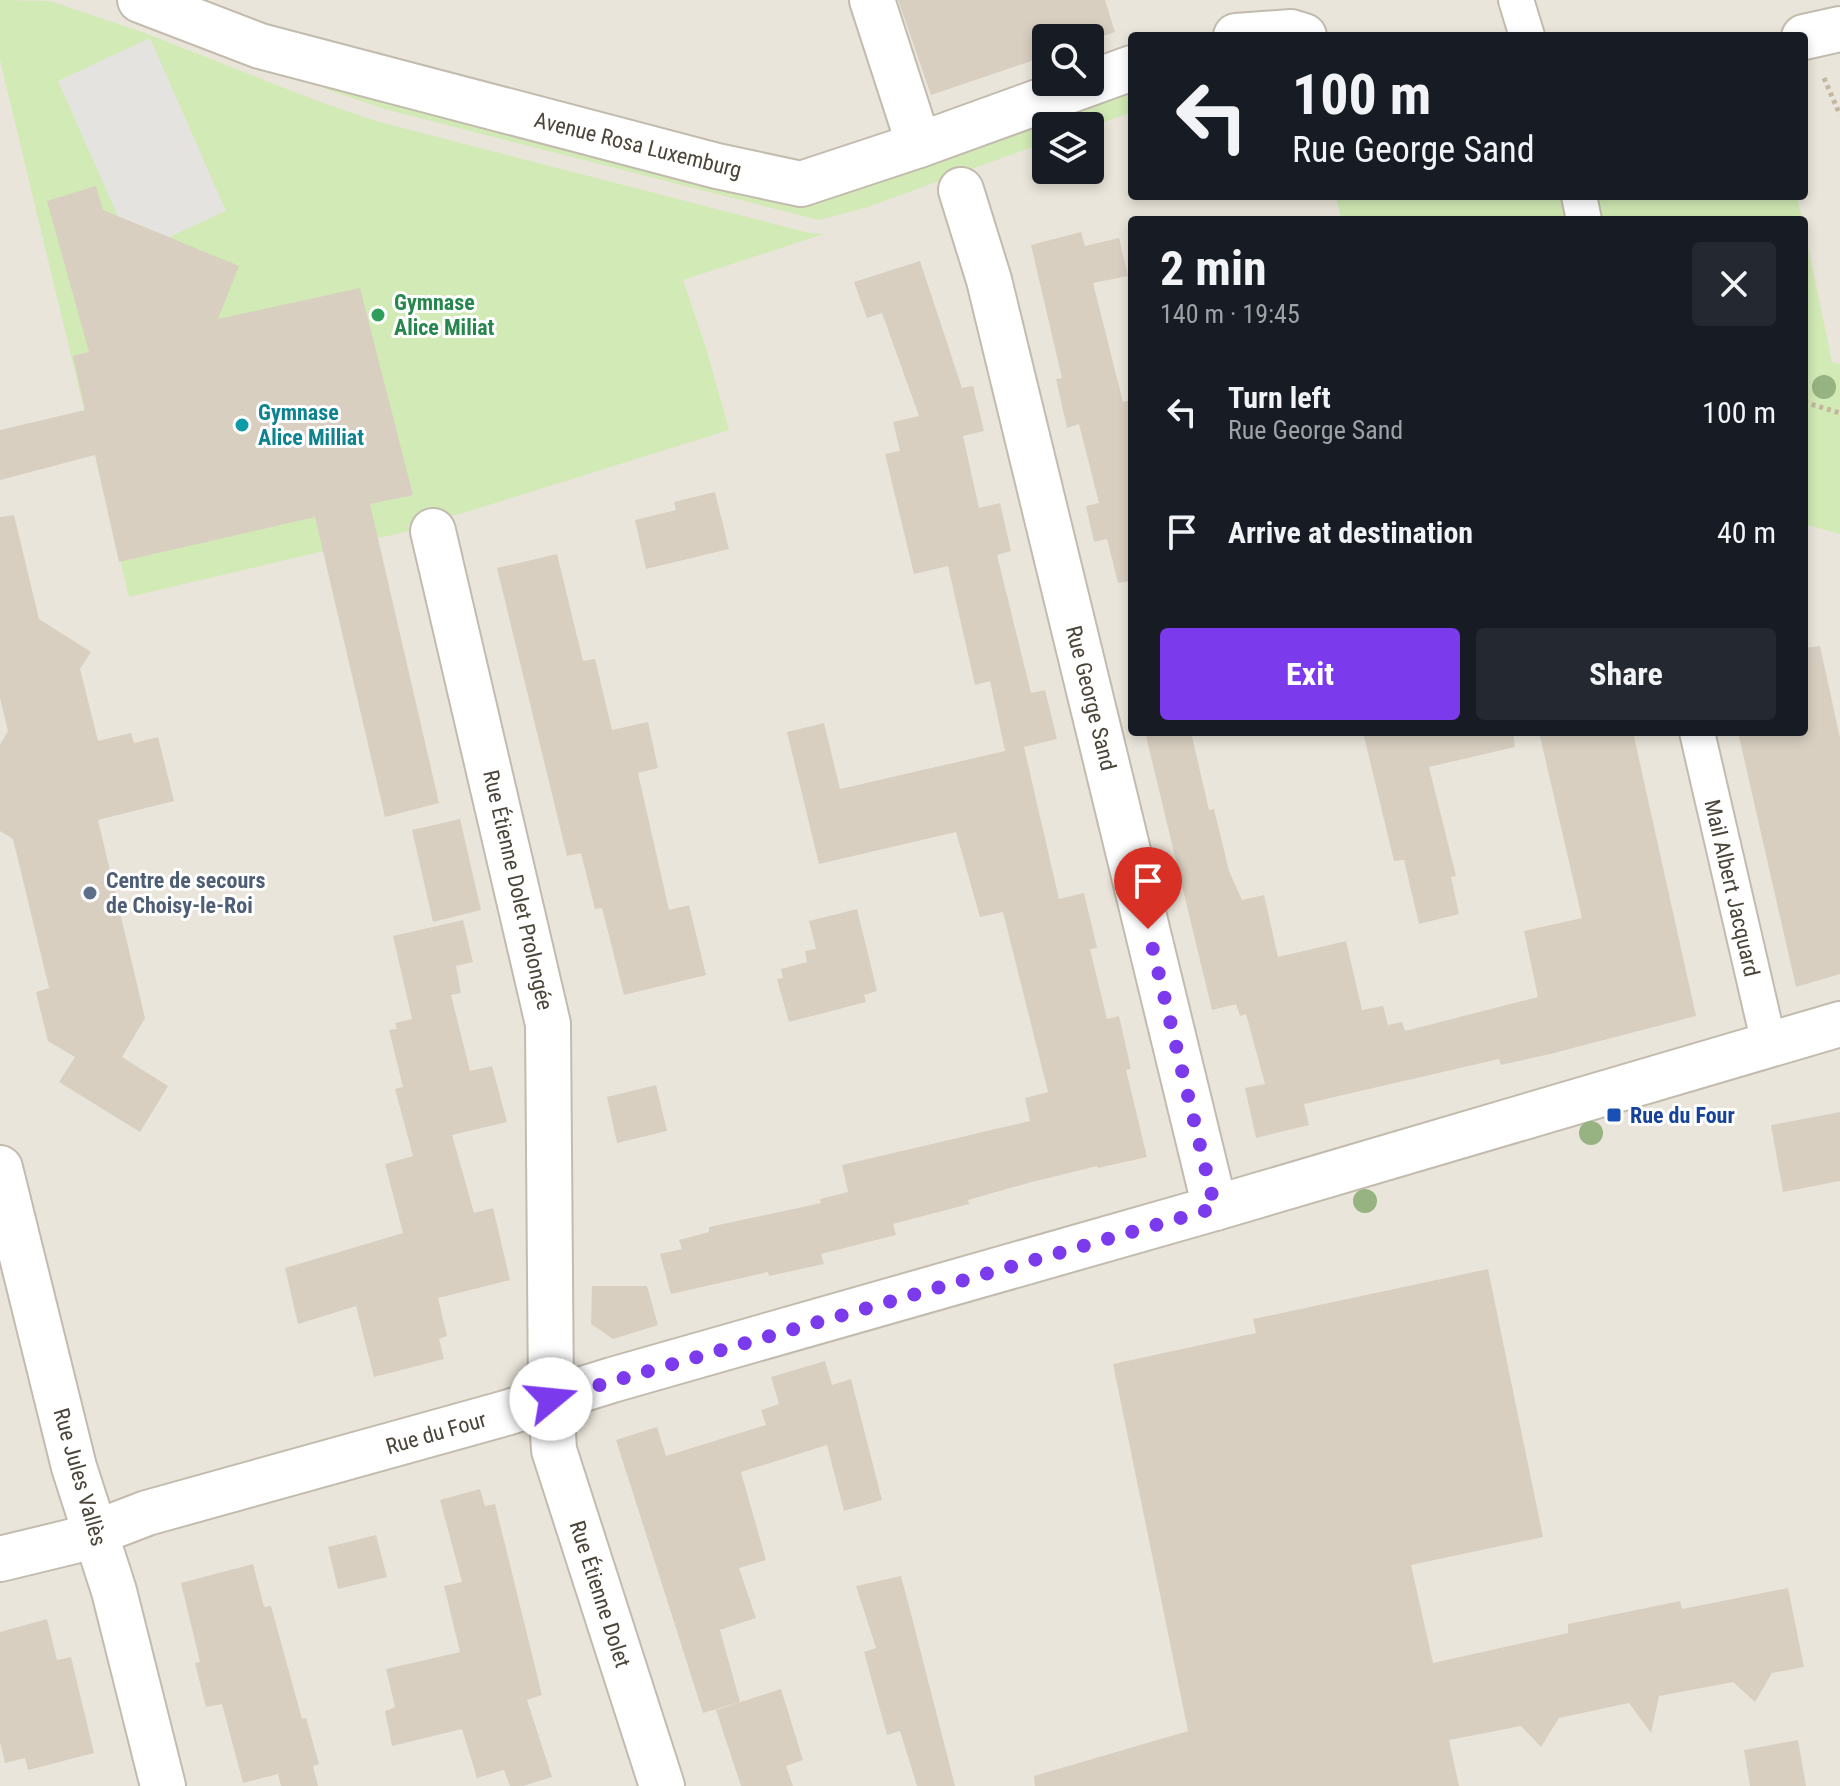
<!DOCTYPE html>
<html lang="en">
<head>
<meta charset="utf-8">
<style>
  :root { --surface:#171b24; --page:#242831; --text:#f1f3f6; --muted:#9ea1a6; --accent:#7c3aed }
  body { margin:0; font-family:"Roboto Condensed",sans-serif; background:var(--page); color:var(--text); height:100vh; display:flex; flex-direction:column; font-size:30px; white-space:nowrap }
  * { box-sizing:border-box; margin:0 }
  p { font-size:26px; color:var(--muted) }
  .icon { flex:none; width:44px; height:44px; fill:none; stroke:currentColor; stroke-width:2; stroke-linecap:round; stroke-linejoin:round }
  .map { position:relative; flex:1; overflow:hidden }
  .drawer { position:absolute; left:1128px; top:216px; width:680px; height:520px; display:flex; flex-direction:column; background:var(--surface); border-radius:8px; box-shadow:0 4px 12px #0003 }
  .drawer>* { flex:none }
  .hud { position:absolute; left:1128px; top:32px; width:680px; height:168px; border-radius:8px; box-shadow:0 4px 12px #0003; background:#171b24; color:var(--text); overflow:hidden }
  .fabs { position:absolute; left:1032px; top:24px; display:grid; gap:16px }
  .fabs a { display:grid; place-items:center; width:72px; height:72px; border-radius:8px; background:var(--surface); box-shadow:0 4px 12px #0003; font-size:40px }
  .pin { position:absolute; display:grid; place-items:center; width:68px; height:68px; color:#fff; margin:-82px -34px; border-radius:50% 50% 50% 0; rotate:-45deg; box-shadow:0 0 8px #0007 }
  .pin .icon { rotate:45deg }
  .me { position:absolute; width:88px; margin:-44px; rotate:73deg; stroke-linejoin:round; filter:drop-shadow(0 0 6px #0008) }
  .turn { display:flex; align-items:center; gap:28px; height:168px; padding:0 32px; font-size:36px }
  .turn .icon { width:104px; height:104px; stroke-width:2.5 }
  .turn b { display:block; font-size:56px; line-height:68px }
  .round { display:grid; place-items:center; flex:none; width:84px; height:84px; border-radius:8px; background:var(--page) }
  .head { display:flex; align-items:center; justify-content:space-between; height:136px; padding:0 32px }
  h1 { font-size:48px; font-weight:700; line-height:60px }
  .button { display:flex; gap:16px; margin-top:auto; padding:16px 32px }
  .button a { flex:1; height:92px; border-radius:8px; background:var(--accent); color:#fff; font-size:32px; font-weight:700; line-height:92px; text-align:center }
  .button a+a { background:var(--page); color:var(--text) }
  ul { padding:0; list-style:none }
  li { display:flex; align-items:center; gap:24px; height:120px; padding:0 32px }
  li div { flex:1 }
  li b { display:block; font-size:30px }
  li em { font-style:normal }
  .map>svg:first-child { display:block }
  .residential { fill:#eae5da; fill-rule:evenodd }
  .green { fill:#d2eab5 }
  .parking { fill:#e5e3e0 }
  .building { fill:#d8cfc1 }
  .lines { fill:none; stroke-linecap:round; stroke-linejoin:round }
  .pedestrian-casing { stroke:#c2bbae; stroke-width:38 }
  .minor-casing { stroke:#c2bbae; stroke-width:48 }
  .path { stroke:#c4b79f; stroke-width:5; stroke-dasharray:4 4; stroke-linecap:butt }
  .pedestrian { stroke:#fff; stroke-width:34 }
  .minor { stroke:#fff; stroke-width:44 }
  .tree { fill:#97b381 }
  .route { stroke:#7c3aed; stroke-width:14; stroke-dasharray:0 25.2 }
  .leisure-dot { fill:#2e9e5b; stroke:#fff; stroke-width:3 }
  .culture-dot { fill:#0f9aa8; stroke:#fff; stroke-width:3 }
  .service-dot { fill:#5c6f8a; stroke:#fff; stroke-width:3 }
  .transit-dot { fill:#1a4fb4; stroke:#fff; stroke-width:3 }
  .labels { text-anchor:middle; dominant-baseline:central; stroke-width:6; stroke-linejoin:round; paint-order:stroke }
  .street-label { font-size:22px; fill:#4b4439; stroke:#fff }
  .leisure-label { font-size:22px; font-weight:bold; fill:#27864d; stroke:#fff; text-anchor:start }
  .culture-label { font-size:22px; font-weight:bold; fill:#0d838f; stroke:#fff; text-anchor:start }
  .service-label { font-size:22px; font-weight:bold; fill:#4e5e75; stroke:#fff; text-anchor:start }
  .transit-label { font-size:22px; font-weight:bold; fill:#164399; stroke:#fff; text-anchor:start }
</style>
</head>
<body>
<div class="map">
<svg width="1840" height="1786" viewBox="0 0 1840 1786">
  <rect width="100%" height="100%" fill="#f6f3ec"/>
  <path class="residential" d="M 0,0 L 1840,0 L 1840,1786 L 0,1786 ZM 1132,36 L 1804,36 L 1804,196 L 1132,196 ZM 1046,38 L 1090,38 L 1090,82 L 1046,82 ZM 1046,126 L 1090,126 L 1090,170 L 1046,170 ZM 1132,220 L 1804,220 L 1804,732 L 1132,732 Z"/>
  <g class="green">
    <path d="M 0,0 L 50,1 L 145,33 L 312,99 L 376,121 L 809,233 L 824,234 L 683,280 L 707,351 L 729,430 L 460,514 L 408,525 L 409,531 L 129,597 L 0,60 Z"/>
    <path d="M 329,79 L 790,204 L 1132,88 L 1132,112 L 1090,127 L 1046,126 L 1046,142 L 868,207 L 819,220 L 388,110 L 325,89 Z"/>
    <path d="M 1336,196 L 1797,196 L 1802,220 L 1341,220 Z"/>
    <path d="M 1804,227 L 1832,362 L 1840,364 L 1840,534 L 1804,524 Z"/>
  </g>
  <path class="parking" d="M 150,38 L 226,211 L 169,237 L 140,225 L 125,232 L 58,81 Z"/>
  <g class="building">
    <path d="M 898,0 L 1105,0 L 1115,32 L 1090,41 L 1090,38 L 1046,38 L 1046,56 L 931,95 Z"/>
    <path d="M 96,186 L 103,210 L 239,266 L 218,319 L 360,288 L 413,495 L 370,504 L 439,803 L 385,817 L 315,517 L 119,562 L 95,455 L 0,480 L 0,430 L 85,410 L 73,356 L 89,352 L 47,201 Z"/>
    <path d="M 1081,232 L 1085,246 L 1119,238 L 1128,276 L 1093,283 L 1123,402 L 1132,400 L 1132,581 L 1118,583 L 1107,539 L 1094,542 L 1086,506 L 1099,503 L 1079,424 L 1067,428 L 1056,379 L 1062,378 L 1031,245 Z"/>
    <path d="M 920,261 L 962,388 L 973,386 L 984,431 L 963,436 L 979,508 L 1000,503 L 1011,551 L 997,555 L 1031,693 L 1045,690 L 1057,739 L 1024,747 L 1059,899 L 1084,893 L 1097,948 L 1090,949 L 1107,1019 L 1119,1016 L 1131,1069 L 1126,1070 L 1147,1157 L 1098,1168 L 1097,1166 L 1028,1183 L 968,1200 L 969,1204 L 893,1224 L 896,1235 L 821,1254 L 824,1264 L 769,1276 L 768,1272 L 671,1294 L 660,1254 L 682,1249 L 679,1240 L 709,1232 L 709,1227 L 821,1203 L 820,1199 L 848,1192 L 842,1165 L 1030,1121 L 1025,1098 L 1048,1092 L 1003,912 L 980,917 L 956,832 L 819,864 L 787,732 L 824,723 L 840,789 L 1005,751 L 990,681 L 975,685 L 948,566 L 914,574 L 885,454 L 900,451 L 893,422 L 919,416 L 882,313 L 867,318 L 854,282 Z"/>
    <path d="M 715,492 L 729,549 L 646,569 L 635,520 L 676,510 L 674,502 Z"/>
    <path d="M 14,515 L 39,619 L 91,652 L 80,669 L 98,741 L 131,733 L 134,743 L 158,737 L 174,801 L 98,820 L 145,1018 L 122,1057 L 168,1086 L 140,1132 L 59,1082 L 75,1057 L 48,1041 L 36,992 L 49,988 L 13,839 L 0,831 L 0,745 L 8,731 L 0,698 L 0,517 Z"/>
    <path d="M 557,554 L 583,661 L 595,659 L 612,730 L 648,722 L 658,768 L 638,773 L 669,910 L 689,905 L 706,975 L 624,995 L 602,908 L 595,909 L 581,853 L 567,856 L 497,568 Z"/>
    <path d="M 1820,646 L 1840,738 L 1840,974 L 1796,987 L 1738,732 L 1804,732 L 1804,648 Z"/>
    <path d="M 1145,732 L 1191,732 L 1209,810 L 1214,809 L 1229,871 L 1242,900 L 1264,895 L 1278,957 L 1346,941 L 1362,1010 L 1383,1006 L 1388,1025 L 1402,1022 L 1405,1031 L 1538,997 L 1524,931 L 1582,918 L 1539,732 L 1633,732 L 1696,1016 L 1550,1054 L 1501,1065 L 1499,1059 L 1304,1104 L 1309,1125 L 1256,1138 L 1245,1088 L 1265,1084 L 1246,1014 L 1240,1016 L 1236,1004 L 1212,1010 Z"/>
    <path d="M 1363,732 L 1513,732 L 1515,747 L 1429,767 L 1456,876 L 1451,877 L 1459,914 L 1419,924 L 1404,860 L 1394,861 Z"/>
    <path d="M 460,819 L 481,910 L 433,922 L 412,830 Z"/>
    <path d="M 857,909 L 877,991 L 864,995 L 866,1002 L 789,1022 L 777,979 L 783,978 L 781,969 L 807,962 L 805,951 L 816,949 L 809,921 Z"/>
    <path d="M 463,920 L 473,962 L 456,966 L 461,993 L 451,995 L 470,1071 L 492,1066 L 507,1122 L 452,1135 L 474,1213 L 493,1208 L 510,1280 L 438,1298 L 447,1336 L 439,1339 L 444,1359 L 374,1377 L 356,1306 L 298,1324 L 285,1268 L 403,1233 L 385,1164 L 413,1156 L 395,1089 L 403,1087 L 389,1030 L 397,1029 L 395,1023 L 412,1019 L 393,936 Z"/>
    <path d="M 656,1085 L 667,1131 L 617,1143 L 607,1097 Z"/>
    <path d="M 1840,1112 L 1840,1181 L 1783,1192 L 1771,1125 Z"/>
    <path d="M 1488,1269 L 1543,1537 L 1411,1565 L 1433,1663 L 1568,1633 L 1568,1624 L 1680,1601 L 1682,1609 L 1788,1588 L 1804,1667 L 1772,1673 L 1755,1702 L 1733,1682 L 1659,1696 L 1651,1733 L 1629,1703 L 1559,1718 L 1541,1747 L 1521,1726 L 1449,1740 L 1459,1786 L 1035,1786 L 1034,1776 L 1188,1731 L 1113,1364 L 1256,1333 L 1253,1319 Z"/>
    <path d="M 592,1286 L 647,1286 L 658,1325 L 613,1339 L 591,1324 Z"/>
    <path d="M 825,1361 L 832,1385 L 851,1379 L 882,1500 L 844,1511 L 827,1445 L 741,1472 L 766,1560 L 739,1568 L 756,1618 L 720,1630 L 740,1702 L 703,1713 L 616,1440 L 657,1427 L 666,1456 L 766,1425 L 761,1410 L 779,1404 L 771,1377 Z"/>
    <path d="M 480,1489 L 485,1506 L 495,1504 L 542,1695 L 527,1700 L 552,1777 L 523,1786 L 510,1786 L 504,1770 L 477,1778 L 462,1729 L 392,1746 L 385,1711 L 395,1707 L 386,1669 L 460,1652 L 444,1586 L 462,1582 L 440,1500 Z"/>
    <path d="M 376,1535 L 387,1577 L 338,1589 L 328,1547 Z"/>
    <path d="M 253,1564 L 264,1607 L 271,1606 L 302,1719 L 306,1718 L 319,1764 L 313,1766 L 318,1786 L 281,1786 L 278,1774 L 243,1783 L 222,1704 L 206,1707 L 195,1663 L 200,1662 L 181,1583 Z"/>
    <path d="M 901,1576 L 910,1610 L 955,1786 L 917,1786 L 900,1731 L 887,1735 L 864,1652 L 876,1648 L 856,1586 Z"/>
    <path d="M 47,1619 L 57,1660 L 71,1657 L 94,1753 L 28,1770 L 25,1758 L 5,1763 L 0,1742 L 0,1632 Z"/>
    <path d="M 781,1689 L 803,1760 L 786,1766 L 793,1786 L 741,1786 L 716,1710 Z"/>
    <path d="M 1798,1740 L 1806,1786 L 1750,1786 L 1744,1750 Z"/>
  </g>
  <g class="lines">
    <g class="pedestrian-casing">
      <g id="pedestrian">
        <path d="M 1516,0 L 1527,36"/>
        <path d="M 1579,196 L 1584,220"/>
        <path d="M 1697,732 L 1769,1044"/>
      </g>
    </g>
    <g class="minor-casing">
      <g id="minor">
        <path d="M 140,0 L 260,46 L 717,166 L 801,184 L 919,145 L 1132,68"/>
        <path d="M 872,0 L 919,145"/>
        <path d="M 1236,36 L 1291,32 L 1304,36"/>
        <path d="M 1804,37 L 1840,29"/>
        <path d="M 961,190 L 989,280 L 1215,1208"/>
        <path d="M 433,531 L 548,1024 L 551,1399 L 554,1450 L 662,1786"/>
        <path d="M 0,1168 L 74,1467 L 114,1591 L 163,1786"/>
        <path d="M 0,1559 L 74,1541 L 147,1513 L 506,1413 L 612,1380 L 1215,1208 L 1840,1024"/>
      </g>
    </g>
    <g class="path">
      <path d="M 1824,78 L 1840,115"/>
      <path d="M 1804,402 L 1840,413"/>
    </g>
    <use href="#pedestrian" class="pedestrian"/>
    <use href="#minor" class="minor"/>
  </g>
  <g class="tree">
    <circle cx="1824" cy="387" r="12"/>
    <circle cx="1591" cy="1133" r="12"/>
    <circle cx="1365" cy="1201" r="12"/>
  </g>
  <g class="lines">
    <path class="route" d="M 551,1399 L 1215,1208 L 1148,929"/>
  </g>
  <circle class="leisure-dot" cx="378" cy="315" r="8"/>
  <circle class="culture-dot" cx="242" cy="425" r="8"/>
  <circle class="service-dot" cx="90" cy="893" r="8"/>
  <rect class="transit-dot" x="1606" y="1107" width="16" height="16" rx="4"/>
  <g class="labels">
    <g class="street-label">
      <text transform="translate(638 145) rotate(14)">Avenue Rosa Luxemburg</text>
      <text transform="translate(1091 698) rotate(76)">Rue George Sand</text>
      <text transform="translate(1732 888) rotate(77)">Mail Albert Jacquard</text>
      <text transform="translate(518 890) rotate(77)">Rue Étienne Dolet Prolongée</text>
      <text transform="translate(436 1433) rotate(-16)">Rue du Four</text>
      <text transform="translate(80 1477) rotate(74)">Rue Jules Vallès</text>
      <text transform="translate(600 1594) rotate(72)">Rue Étienne Dolet</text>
    </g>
    <g class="leisure-label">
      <text x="394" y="302">Gymnase<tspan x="394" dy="25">Alice Miliat</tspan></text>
    </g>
    <g class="culture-label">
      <text x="258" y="412">Gymnase<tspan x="258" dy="25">Alice Milliat</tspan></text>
    </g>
    <g class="service-label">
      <text x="106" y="880">Centre de secours<tspan x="106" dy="25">de Choisy-le-Roi</tspan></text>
    </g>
    <g class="transit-label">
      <text x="1630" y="1115">Rue du Four</text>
    </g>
  </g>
</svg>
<div class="fabs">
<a><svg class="icon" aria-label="search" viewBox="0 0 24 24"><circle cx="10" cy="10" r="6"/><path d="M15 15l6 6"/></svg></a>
<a><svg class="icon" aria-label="layers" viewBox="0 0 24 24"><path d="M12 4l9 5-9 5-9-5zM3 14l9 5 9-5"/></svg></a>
</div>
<div class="pin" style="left:1148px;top:929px;background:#d93025"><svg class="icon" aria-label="arrive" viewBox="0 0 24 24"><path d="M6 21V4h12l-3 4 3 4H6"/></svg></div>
<svg class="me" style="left:551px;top:1399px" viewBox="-20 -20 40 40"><circle r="19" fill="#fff"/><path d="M0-13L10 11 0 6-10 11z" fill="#7c3aed"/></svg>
<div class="hud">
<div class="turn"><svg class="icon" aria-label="left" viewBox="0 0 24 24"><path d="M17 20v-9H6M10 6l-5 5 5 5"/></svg><div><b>100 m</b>Rue George Sand</div></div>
</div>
<section class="drawer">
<div class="head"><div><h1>2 min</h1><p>140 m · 19:45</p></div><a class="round"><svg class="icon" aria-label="close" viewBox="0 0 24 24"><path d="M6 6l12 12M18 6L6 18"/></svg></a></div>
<ul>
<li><svg class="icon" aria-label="left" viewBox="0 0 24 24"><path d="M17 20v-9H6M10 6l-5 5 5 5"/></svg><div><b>Turn left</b><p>Rue George Sand</p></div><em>100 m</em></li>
<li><svg class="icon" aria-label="arrive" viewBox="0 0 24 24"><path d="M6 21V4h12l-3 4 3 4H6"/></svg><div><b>Arrive at destination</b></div><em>40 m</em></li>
</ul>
<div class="button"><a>Exit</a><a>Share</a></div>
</section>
</div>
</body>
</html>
